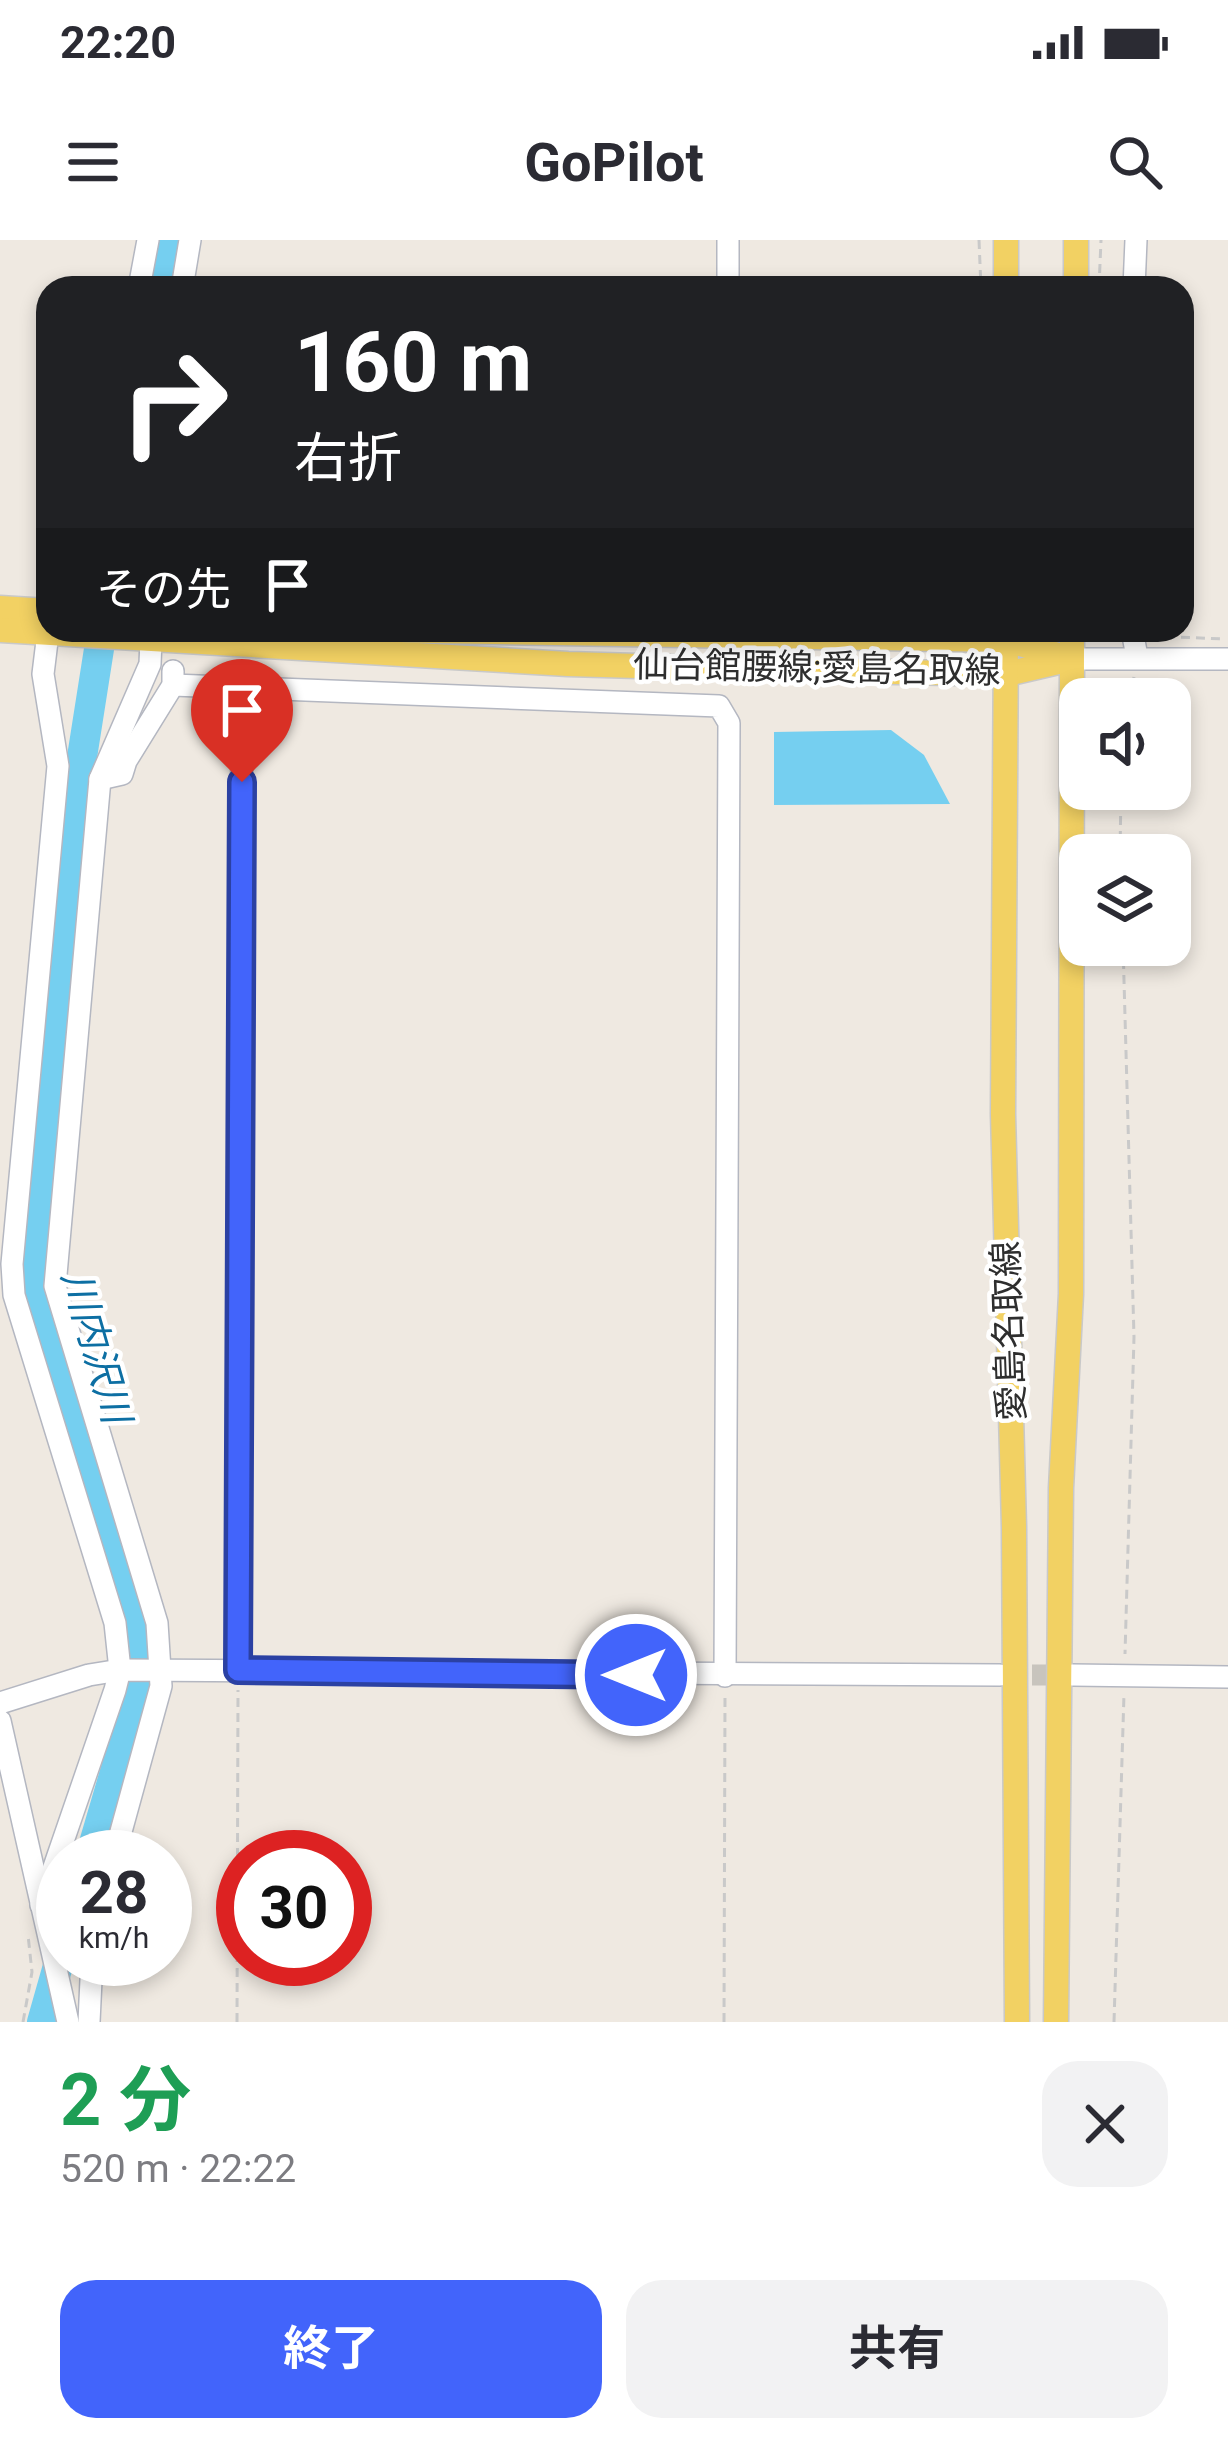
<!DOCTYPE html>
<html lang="ja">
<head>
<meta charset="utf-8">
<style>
  :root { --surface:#fff; --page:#f2f2f3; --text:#2b2b33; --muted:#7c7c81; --accent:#4264fb }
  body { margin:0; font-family:Roboto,"Noto Sans JP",sans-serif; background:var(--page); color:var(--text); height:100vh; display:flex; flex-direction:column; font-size:45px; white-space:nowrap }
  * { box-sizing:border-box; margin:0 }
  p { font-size:39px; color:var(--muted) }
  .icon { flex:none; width:66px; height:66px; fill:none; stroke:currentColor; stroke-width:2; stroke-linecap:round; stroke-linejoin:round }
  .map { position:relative; height:1782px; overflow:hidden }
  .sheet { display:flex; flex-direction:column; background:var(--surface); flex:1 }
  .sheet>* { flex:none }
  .guide { position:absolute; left:36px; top:36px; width:1158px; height:366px; border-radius:36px; box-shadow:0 6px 18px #0003; background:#202124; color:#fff; overflow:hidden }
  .controls { position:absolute; left:1059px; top:438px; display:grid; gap:24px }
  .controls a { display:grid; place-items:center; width:132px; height:132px; border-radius:24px; background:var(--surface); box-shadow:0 6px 18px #0003; font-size:60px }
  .speed { position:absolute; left:36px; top:1590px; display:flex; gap:24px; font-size:60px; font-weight:700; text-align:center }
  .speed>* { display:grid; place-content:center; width:156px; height:156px; border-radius:50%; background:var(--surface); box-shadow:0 6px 18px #0003; line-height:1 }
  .speed small { font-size:30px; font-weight:400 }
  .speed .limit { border:18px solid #d22; background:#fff; color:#111 }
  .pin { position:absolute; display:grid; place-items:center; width:102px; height:102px; color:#fff; margin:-123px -51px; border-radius:50% 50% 50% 0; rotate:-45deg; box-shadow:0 0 12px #0007 }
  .pin .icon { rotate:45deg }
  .me { position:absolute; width:132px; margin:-66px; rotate:270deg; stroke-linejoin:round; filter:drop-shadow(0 0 9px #0008) }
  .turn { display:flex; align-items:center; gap:42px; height:252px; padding:0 60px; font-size:54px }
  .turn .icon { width:156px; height:156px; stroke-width:2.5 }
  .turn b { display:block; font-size:84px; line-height:102px }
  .then { display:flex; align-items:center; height:114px; padding:0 60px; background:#0003; gap:24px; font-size:45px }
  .round { display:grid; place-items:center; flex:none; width:126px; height:126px; border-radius:36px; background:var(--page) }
  .summary { display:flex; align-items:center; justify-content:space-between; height:204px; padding:0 60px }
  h1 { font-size:72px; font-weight:700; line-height:90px; color:#1e9e55 }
  .button { display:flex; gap:24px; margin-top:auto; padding:24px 60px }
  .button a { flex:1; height:138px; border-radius:36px; background:var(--accent); color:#fff; font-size:48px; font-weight:700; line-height:138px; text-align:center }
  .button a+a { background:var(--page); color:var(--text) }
  .status { display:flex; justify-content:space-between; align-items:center; height:84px; padding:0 60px; background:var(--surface); direction:ltr }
  .status svg { height:33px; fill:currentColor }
  header { display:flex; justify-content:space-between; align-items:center; height:156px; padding:0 60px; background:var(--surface); font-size:54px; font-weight:700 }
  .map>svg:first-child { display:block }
  .water { fill:#75cff0 }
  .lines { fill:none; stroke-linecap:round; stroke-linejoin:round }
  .river { stroke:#75cff0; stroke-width:30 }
  .minor-tunnel { stroke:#c8c4bd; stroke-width:21; stroke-dasharray:21 10; stroke-linecap:butt }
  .minor-casing { stroke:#b4b7c1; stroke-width:24 }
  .major-casing { stroke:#c9c9c9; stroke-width:27 }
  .path { stroke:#c9c9c9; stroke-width:3; stroke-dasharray:9 6; stroke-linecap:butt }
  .minor { stroke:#fff; stroke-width:21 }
  .major { stroke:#f2d163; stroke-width:24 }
  .route-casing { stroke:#2b41a3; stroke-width:30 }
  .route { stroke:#4264fb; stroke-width:21 }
  .labels { text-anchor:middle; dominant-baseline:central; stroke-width:9; stroke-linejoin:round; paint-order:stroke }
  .street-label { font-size:36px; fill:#2e2e2e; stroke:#fff }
  .water-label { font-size:39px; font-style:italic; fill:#0d6fa3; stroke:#fff }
</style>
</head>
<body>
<div class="status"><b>22:20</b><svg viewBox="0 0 49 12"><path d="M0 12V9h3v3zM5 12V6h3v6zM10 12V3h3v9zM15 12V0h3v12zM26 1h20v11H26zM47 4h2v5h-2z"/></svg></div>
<header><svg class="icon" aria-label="menu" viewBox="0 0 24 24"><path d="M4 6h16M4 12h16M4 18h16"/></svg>GoPilot<svg class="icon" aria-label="search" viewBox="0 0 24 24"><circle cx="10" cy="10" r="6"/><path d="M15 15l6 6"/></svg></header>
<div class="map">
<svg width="1228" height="1782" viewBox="0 0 1228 1782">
  <rect width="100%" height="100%" fill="#efe9e1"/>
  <path class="water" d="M 891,490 L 924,515 L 950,564 L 774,565 L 774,492 Z"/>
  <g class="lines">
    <g class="river">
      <path d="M 157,48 L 167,0"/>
      <path d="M 90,1617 L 129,1484 L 144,1416 L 32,1029 L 77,549 L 102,390"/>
      <path d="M 42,1782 L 63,1708"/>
    </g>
    <path class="minor-tunnel" d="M 1001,1435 L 1071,1435"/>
    <g class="minor-casing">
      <g id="minor">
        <path d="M 139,48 L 148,0"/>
        <path d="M 182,48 L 190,0"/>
        <path d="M 728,48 L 728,0"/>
        <path d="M 1134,48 L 1136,0"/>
        <path d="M 1132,390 L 1137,417"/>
        <path d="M 1071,419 L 1228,419"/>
        <path d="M 173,445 L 719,466 L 729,483 L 725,1436"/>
        <path d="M 100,539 L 122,534 L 126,521 L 173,445 L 173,431"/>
        <path d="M 238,1430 L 242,448"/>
        <path d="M 1072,1435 L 1228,1437"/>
        <path d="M 0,1463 L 89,1435 L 120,1430 L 1000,1435"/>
        <path d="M 0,1481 L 68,1782"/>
        <path d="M 114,1617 L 161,1446 L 157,1383 L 55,1046 L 100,539 L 150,424 L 151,400"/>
        <path d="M 41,1665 L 115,1450 L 120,1430 L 115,1383 L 14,1055 L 12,1024 L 58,526 L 43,434 L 48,393"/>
        <path d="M 89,1782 L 92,1719"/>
      </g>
    </g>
    <g class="major-casing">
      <g id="major">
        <path d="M 1006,48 L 1006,0"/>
        <path d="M 1076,48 L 1076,0"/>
        <path d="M 0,368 L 48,371"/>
        <path d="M 0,390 L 568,424 L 742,429 L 1007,434 L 1071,419"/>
        <path d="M 368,390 L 1006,400 L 1069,418"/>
        <path d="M 1006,390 L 1003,874 L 1014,1287 L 1017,1782"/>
        <path d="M 1056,1782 L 1061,1248 L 1071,1054 L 1072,390"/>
      </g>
    </g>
    <g class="path">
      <path d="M 979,0 L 981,48"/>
      <path d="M 1099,48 L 1101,0"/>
      <path d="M 1098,390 L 1098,393"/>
      <path d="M 1151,396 L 1225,399"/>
      <path d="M 1093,459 L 1095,444"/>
      <path d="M 1130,459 L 1134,437"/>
      <path d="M 1120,615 L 1121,549"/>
      <path d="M 1123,705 L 1134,1097 L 1125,1414"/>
      <path d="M 23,1782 L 32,1732 L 28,1695"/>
      <path d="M 237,1782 L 238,1450"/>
      <path d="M 724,1782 L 725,1456"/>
      <path d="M 1114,1782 L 1124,1454"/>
    </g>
    <use href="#minor" class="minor"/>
    <use href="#major" class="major"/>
  </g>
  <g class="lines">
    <g class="route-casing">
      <path id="route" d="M 242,542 L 238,1430 L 636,1435"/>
    </g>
    <use href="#route" class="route"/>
  </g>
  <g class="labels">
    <g class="street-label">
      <text transform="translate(817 428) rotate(1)">仙台館腰線;愛島名取線</text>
      <text transform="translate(1009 1091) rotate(-92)">愛島名取線</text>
    </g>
    <g class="water-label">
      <text transform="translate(96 1107) rotate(74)">川内沢川</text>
    </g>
  </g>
</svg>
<div class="controls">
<a><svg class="icon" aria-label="sound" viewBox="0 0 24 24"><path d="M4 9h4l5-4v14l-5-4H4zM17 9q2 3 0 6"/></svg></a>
<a><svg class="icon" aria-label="layers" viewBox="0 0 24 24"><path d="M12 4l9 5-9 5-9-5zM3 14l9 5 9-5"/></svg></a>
</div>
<div class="speed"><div>28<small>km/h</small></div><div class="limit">30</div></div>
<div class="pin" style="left:242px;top:542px;background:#d93025"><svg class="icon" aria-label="arrive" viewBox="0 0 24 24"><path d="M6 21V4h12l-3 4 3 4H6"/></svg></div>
<svg class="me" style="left:636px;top:1435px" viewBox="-20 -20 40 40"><circle r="17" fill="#4264fb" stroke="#fff" stroke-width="3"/><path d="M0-11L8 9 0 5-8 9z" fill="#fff"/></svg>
<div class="guide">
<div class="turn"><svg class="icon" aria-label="right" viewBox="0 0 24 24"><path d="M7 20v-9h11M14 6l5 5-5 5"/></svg><div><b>160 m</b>右折</div></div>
<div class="then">その先<svg class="icon" aria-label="arrive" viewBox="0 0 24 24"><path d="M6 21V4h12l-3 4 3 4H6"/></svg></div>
</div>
</div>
<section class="sheet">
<div class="summary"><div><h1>2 分</h1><p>520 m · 22:22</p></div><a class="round"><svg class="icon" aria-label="close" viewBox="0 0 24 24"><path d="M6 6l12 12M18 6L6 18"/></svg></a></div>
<div class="button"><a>終了</a><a>共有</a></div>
</section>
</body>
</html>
